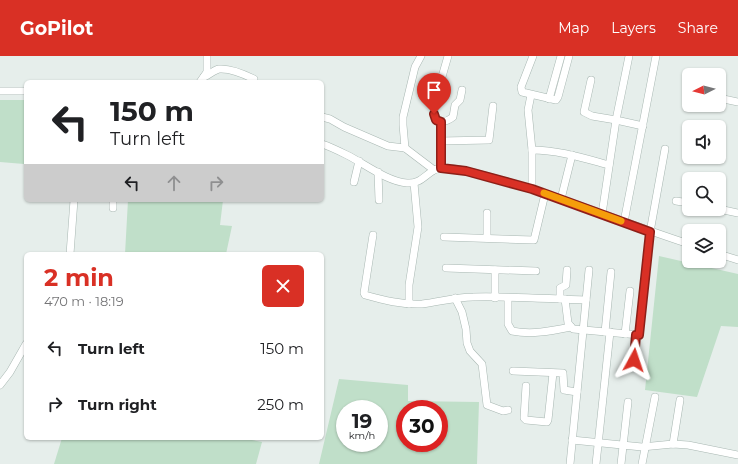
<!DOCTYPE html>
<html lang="en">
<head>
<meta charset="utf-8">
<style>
  :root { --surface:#fff; --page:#f2f2f2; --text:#202124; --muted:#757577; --accent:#d93025 }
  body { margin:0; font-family:Montserrat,sans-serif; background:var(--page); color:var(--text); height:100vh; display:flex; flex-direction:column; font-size:15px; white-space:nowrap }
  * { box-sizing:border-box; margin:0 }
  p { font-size:13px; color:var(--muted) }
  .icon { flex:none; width:22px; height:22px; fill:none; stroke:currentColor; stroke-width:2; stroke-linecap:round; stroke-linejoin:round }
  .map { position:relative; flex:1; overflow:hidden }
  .details { position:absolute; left:24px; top:196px; width:300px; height:188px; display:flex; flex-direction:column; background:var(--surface); border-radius:6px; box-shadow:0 1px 3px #0004 }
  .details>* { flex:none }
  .hud { position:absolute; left:24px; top:24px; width:300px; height:122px; border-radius:6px; box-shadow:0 1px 3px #0004; background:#fff; color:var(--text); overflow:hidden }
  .needle { width:26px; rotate:264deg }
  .tools { position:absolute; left:682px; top:12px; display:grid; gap:8px }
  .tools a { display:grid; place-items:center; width:44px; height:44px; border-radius:6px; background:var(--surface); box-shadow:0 1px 3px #0004; font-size:20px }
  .speed { position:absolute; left:336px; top:344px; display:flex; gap:8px; font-size:20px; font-weight:700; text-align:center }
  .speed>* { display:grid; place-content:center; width:52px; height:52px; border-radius:50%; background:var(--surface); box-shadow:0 1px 3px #0004; line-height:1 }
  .speed small { font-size:10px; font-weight:400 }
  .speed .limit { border:6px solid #d22; background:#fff; color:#111 }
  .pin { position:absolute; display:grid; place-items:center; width:34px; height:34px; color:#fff; margin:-41px -17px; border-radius:50% 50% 50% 0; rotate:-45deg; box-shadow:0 0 4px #0007 }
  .pin .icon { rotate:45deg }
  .me { position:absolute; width:44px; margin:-22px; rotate:5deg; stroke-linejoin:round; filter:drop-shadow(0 0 3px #0008) }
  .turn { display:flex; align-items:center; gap:14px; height:84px; padding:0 20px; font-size:18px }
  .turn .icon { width:52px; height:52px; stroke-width:2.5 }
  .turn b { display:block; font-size:28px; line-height:34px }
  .lanes { display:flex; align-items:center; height:38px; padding:0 20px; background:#0003; justify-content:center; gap:20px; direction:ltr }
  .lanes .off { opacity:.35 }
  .round { display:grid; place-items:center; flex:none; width:42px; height:42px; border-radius:6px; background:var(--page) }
  .headline { display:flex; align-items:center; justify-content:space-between; height:68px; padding:0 20px }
  h1 { font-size:24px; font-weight:700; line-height:30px; color:var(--accent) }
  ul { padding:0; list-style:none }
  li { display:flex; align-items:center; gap:12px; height:56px; padding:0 20px }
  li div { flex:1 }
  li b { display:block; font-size:15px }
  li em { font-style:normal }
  header { display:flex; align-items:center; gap:24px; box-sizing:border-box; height:56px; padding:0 20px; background:var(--accent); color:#fff }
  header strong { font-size:19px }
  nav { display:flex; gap:22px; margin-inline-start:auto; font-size:14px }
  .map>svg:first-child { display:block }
  .green { fill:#c0dfc9; fill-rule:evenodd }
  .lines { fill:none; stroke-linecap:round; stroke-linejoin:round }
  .minor-casing { stroke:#a8b7b2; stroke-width:8 }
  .minor { stroke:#fff; stroke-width:7 }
  .route-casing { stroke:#8d1f18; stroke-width:10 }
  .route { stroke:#d93025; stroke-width:7 }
  .slow { stroke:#f59e0b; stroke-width:7 }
</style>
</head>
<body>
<header>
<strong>GoPilot</strong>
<nav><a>Map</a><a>Layers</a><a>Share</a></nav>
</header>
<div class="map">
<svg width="738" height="408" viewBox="0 0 738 408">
  <rect width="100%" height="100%" fill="#e6eeeb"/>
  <g class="green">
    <path d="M 0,44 L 26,44 L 26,83 L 24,108 L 0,106 Z"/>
    <path d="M 128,144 L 223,144 L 220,169 L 232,170 L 226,198 L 125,198 Z"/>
    <path d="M 659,200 L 738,218 L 738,271 L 721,270 L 697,341 L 645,334 Z"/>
    <path d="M 339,323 L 408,329 L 408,345 L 479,346 L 477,408 L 319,408 ZM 345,353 L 379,353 L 379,387 L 345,387 ZM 405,353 L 439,353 L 439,387 L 405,387 Z"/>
    <path d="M 62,382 L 241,382 L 262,386 L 256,408 L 54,408 Z"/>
  </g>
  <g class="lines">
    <g class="minor-casing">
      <g id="minor">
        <path d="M 448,0 L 435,45 L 434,58 L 437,64 C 443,67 448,65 453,61 L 455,49 L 460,44 L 462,34"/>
        <path d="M 533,0 L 521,31 L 522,36 L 556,44 L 558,41 L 569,0"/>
        <path d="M 629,0 L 616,64 L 643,70"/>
        <path d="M 204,21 C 209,19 214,14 219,13 C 230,12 244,18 254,23 L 253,26"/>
        <path d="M 591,24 L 584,56 L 592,60 L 616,64 L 602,158"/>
        <path d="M 200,26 L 207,16 L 207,0"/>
        <path d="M 0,35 L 26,35"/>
        <path d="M 531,39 L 528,54 L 532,94 L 532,133"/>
        <path d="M 719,42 L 738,46"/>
        <path d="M 549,43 L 561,0"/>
        <path d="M 322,61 L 330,63 L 344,71 L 388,90 L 405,92 L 434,114"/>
        <path d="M 441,66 L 441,113"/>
        <path d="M 441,85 L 489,84 L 493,50"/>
        <path d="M 322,88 C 331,91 339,95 347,99 C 365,108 388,126 407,127 C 420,128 424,120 434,114 C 442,110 458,113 467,115 C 543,133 615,164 689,188"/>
        <path d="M 405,92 L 403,69 L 403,61 L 415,11 L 421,0"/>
        <path d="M 532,94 C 558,94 583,102 609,109"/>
        <path d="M 378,116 L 379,144"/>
        <path d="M 354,126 L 359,105"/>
        <path d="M 561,143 L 572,99"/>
        <path d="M 113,144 L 113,152"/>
        <path d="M 676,145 L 689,147"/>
        <path d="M 719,153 L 738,157"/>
        <path d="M 624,166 L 656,0"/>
        <path d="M 373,179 L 364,237 L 365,239 C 383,244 402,249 422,248 C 439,246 456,241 473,241 C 511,240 549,243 586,244"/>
        <path d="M 444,181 L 534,184 L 545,138"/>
        <path d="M 487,182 L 487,157"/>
        <path d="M 70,198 L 74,144"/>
        <path d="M 719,198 L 738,204"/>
        <path d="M 446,212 L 536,215"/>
        <path d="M 455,242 L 462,256 L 466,273 L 467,287 L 470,295 L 482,308 L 487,349 L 503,355 L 508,354"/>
        <path d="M 495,242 L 495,214"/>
        <path d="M 508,242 L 508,268 L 512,275 C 532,279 551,275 571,271"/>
        <path d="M 560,243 L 560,232 L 566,229 L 567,214"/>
        <path d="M 565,243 L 568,267 L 573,273 L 639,279 L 650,176 L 665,93"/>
        <path d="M 409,248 L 409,229 L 418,171 L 414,127"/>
        <path d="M 605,276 L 611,216"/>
        <path d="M 625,278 L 630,235"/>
        <path d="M 634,304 L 636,279"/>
        <path d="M 513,315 L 563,317 L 564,334 L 577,336"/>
        <path d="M 0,329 L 10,316 L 26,288"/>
        <path d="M 526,330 L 524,362 L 526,364 L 547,366 L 548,364 L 553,317"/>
        <path d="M 572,384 L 642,391 L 673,388 L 688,389 L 738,399"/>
        <path d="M 673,388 L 680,344"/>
        <path d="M 570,408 L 589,214"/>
        <path d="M 596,408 L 610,276"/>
        <path d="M 621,408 L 628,346"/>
        <path d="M 642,408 L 655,341"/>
      </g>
    </g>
    <use href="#minor" class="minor"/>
  </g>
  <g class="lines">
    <g class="route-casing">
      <path id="route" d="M 434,58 L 436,64 L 441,66 L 441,112 L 466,115 L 532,133 L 650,176 L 639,279 L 636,279 L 634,304"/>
    </g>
    <use href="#route" class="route"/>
    <path class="slow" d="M 544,137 L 621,165"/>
  </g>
</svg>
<div class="tools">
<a><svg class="needle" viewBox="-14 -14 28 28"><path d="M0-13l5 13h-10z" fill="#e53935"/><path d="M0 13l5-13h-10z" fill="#757577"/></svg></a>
<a><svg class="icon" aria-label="sound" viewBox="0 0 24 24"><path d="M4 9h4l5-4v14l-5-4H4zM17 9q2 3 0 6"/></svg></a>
<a><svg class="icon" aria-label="search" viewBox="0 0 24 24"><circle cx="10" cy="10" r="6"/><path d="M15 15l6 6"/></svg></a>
<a><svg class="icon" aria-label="layers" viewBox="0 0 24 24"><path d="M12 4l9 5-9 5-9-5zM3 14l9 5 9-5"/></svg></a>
</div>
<div class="speed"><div>19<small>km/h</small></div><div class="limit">30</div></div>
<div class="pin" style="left:434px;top:58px;background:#d93025"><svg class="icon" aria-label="arrive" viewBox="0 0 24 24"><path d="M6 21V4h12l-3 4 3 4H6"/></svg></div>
<svg class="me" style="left:634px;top:304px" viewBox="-20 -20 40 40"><path d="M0-17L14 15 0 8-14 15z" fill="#d93025" stroke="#fff" stroke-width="4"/></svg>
<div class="hud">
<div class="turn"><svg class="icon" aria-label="left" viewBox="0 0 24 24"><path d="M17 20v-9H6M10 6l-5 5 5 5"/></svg><div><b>150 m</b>Turn left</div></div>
<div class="lanes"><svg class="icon" aria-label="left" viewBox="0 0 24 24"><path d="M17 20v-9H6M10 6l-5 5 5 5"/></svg><svg class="icon off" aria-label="ahead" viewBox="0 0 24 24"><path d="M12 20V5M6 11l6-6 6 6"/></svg><svg class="icon off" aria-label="right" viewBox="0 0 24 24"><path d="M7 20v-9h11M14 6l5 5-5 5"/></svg></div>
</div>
<section class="details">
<div class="headline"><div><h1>2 min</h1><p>470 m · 18:19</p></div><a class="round" style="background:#d93025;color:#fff"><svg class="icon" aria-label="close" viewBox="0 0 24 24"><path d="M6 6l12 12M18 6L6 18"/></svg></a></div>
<ul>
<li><svg class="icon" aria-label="left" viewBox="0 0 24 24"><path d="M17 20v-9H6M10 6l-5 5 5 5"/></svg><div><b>Turn left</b></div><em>150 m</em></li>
<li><svg class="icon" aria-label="right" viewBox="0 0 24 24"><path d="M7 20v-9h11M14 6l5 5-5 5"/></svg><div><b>Turn right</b></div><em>250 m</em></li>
</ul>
</section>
</div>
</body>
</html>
